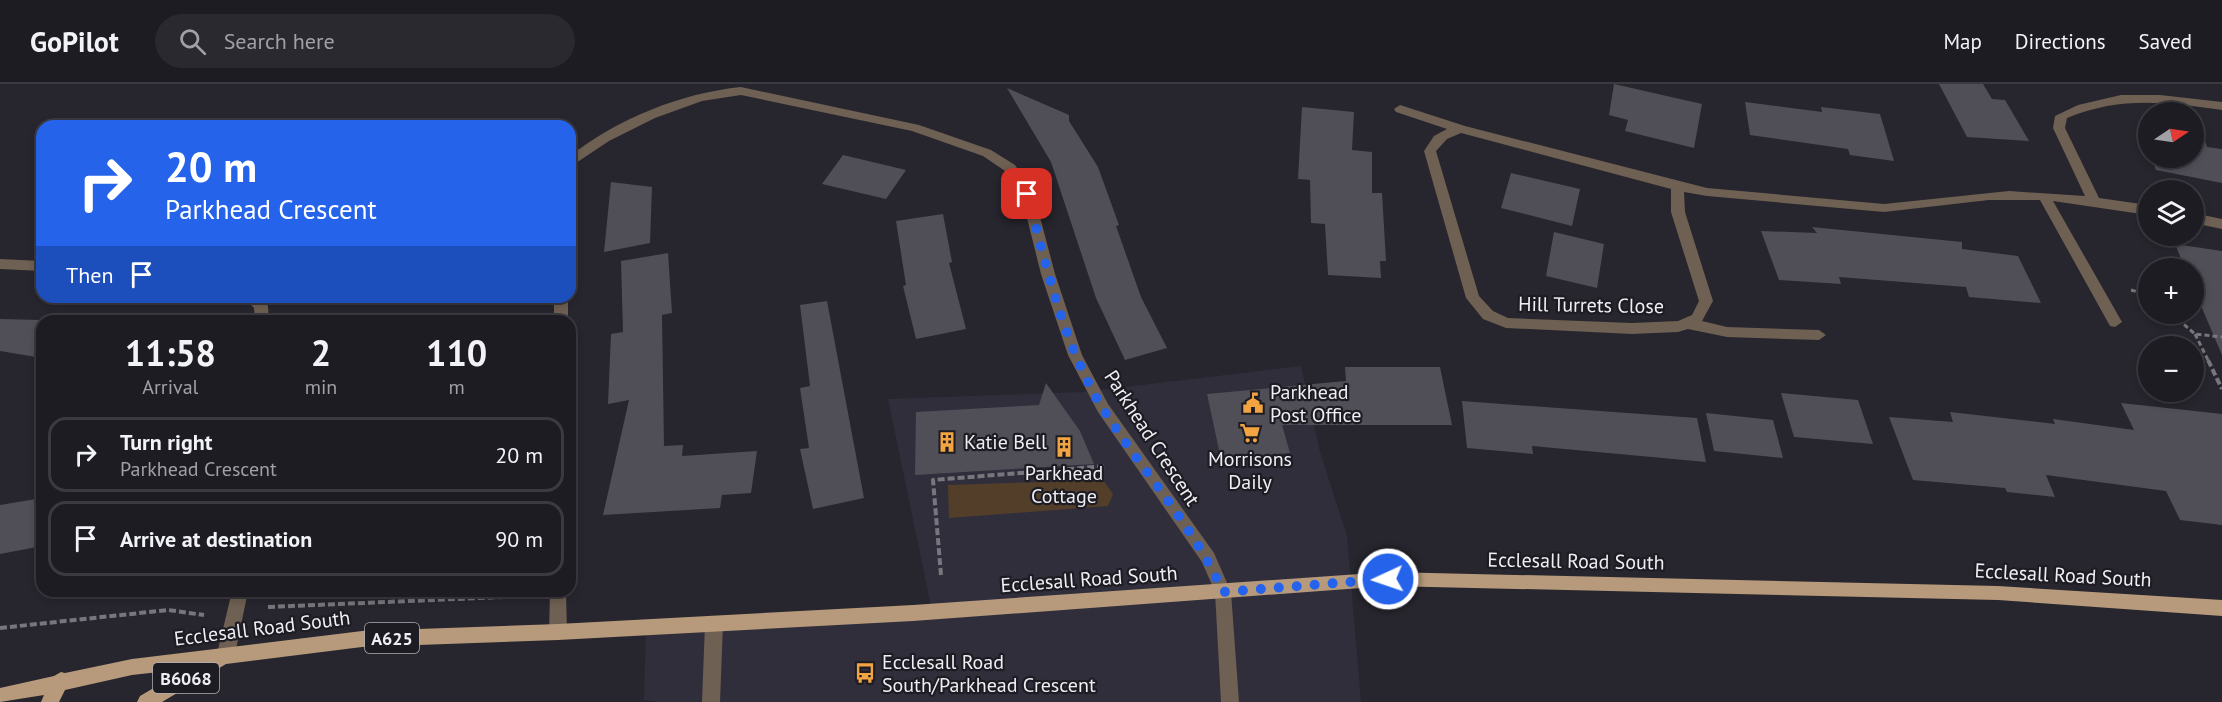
<!DOCTYPE html>
<html lang="en">
<head>
<meta charset="utf-8">
<style>
  :root { --surface:#1d1c22; --page:#2a292f; --text:#f1f3f6; --muted:#a0a1a5; --line:#3b3a40 }
  body { margin:0; font-family:"PT Sans",sans-serif; background:var(--page); color:var(--text); height:100vh; display:flex; flex-direction:column; font-size:22px; white-space:nowrap }
  * { box-sizing:border-box; margin:0 }
  p { font-size:20px; color:var(--muted) }
  .icon { flex:none; width:33px; height:33px; fill:none; stroke:currentColor; stroke-width:2; stroke-linecap:round; stroke-linejoin:round }
  .map { position:relative; flex:1; overflow:hidden }
  .sheet { position:absolute; left:36px; top:231px; width:540px; height:282px; display:flex; flex-direction:column; background:var(--surface); border-radius:18px; box-shadow:0 3px 9px #0003,0 0 0 2px var(--line) }
  .sheet>* { flex:none }
  .banner { position:absolute; left:36px; top:36px; width:540px; height:183px; border-radius:18px; box-shadow:0 3px 9px #0003,0 0 0 2px var(--line); background:#2563eb; color:#fff; overflow:hidden }
  .needle { width:39px; rotate:77deg }
  .fabs { position:absolute; left:2138px; top:18px; display:grid; gap:12px }
  .fabs a { display:grid; place-items:center; width:66px; height:66px; border-radius:50%; background:var(--surface); box-shadow:0 3px 9px #0003,0 0 0 2px var(--line); font-size:30px }
  .pin { position:absolute; display:grid; place-items:center; width:51px; height:51px; color:#fff; margin:-26px; border-radius:12px; box-shadow:0 3px 9px #0006 }
  .me { position:absolute; width:66px; margin:-33px; rotate:267deg; stroke-linejoin:round; filter:drop-shadow(0 0 4px #0008) }
  .turn { display:flex; align-items:center; gap:21px; height:126px; padding:0 30px; font-size:27px }
  .turn .icon { width:78px; height:78px; stroke-width:2.5 }
  .turn b { display:block; font-size:42px; line-height:51px }
  .then { display:flex; align-items:center; height:57px; padding:0 30px; background:#0003; gap:12px; font-size:22px }
  .eta { display:flex; justify-content:space-evenly; align-items:center; height:102px; text-align:center }
  .eta b { font-size:36px; font-weight:800; line-height:42px }
  ul { padding:0; list-style:none }
  li { display:flex; align-items:center; gap:18px; height:75px; margin:0 12px 9px; padding:0 18px; border:3px solid var(--line); border-radius:18px }
  li div { flex:1 }
  li b { display:block; font-size:22px }
  li em { font-style:normal }
  header { display:flex; align-items:center; gap:36px; box-sizing:border-box; height:84px; padding:0 30px; background:var(--surface); border-bottom:2px solid var(--line) }
  header strong { font-size:28px }
  nav { display:flex; gap:33px; margin-inline-start:auto; font-size:21px }
  .search { width:420px; height:54px; background:var(--page); display:flex; align-items:center; gap:15px; box-sizing:border-box; padding:0 21px; border-radius:33px; color:var(--muted); font-size:22px }
  .map>svg:first-child { display:block }
  .built { fill:#312e3c }
  .green { fill:#533f29 }
  .building { fill:#504e57 }
  .lines { fill:none; stroke-linecap:round; stroke-linejoin:round }
  .path-far1 { stroke:#78767d; stroke-width:3; stroke-dasharray:5 3; stroke-linecap:butt }
  .path { stroke:#78767d; stroke-width:4; stroke-dasharray:7 3; stroke-linecap:butt }
  .minor { fill:#6e6052; fill-rule:evenodd }
  .major { fill:#b69a7b; fill-rule:evenodd }
  .route { stroke:#2563eb; stroke-width:10; stroke-dasharray:0 18 }
  .labels { text-anchor:middle; dominant-baseline:central; stroke-width:4.5; stroke-linejoin:round; paint-order:stroke }
  .shield { fill:#1d1c23; stroke:#b0afb5; stroke-width:1.5 }
  .shield-label { font-size:18px; font-weight:bold; fill:#efeef4 }
  .street-label { font-size:20px; fill:#efeef4; stroke:#1d1c23 }
  .poi-label { font-size:20px; fill:#efeef4; stroke:#1d1c23; text-anchor:start }
</style>
</head>
<body>
<header>
<strong>GoPilot</strong>
<div class="search"><svg class="icon" aria-label="search" viewBox="0 0 24 24"><circle cx="10" cy="10" r="6"/><path d="M15 15l6 6"/></svg>Search here</div>
<nav><a>Map</a><a>Directions</a><a>Saved</a></nav>
</header>
<div class="map">
<svg width="2222" height="618" viewBox="0 0 2222 618">
  <rect width="100%" height="100%" fill="#27252d"/>
  <path class="built" d="M 1301,282 L 1320,368 L 1347,452 L 1361,618 L 658,618 L 644,616 L 646,544 L 932,527 L 888,315 L 1083,308 Z"/>
  <path class="green" d="M 1103,396 L 1113,410 L 1108,422 L 949,434 L 948,401 Z"/>
  <g class="building">
    <path d="M 1614,0 L 1702,20 L 1694,64 L 1625,47 L 1628,36 L 1609,31 Z"/>
    <path d="M 1939,0 L 1983,0 L 1992,15 L 2005,16 L 2029,57 L 1967,53 Z"/>
    <path d="M 1007,4 L 1069,31 L 1069,37 L 1098,83 L 1119,141 L 1116,142 L 1141,213 L 1167,264 L 1125,276 L 1096,214 L 1051,78 Z"/>
    <path d="M 1745,18 L 1822,28 L 1821,23 L 1880,30 L 1894,77 L 1850,71 L 1848,65 L 1750,51 Z"/>
    <path d="M 1302,23 L 1354,28 L 1352,66 L 1372,68 L 1372,109 L 1382,109 L 1386,177 L 1380,177 L 1381,194 L 1328,191 L 1325,140 L 1311,139 L 1310,96 L 1298,95 Z"/>
    <path d="M 2193,55 L 2205,57 L 2207,63 L 2222,65 L 2222,99 L 2156,86 L 2151,74 L 2193,74 Z"/>
    <path d="M 843,71 L 906,86 L 886,115 L 822,100 Z"/>
    <path d="M 1511,89 L 1580,105 L 1572,142 L 1501,124 Z"/>
    <path d="M 611,98 L 652,103 L 650,159 L 604,168 Z"/>
    <path d="M 943,130 L 952,178 L 949,179 L 966,245 L 916,255 L 903,202 L 906,201 L 896,137 Z"/>
    <path d="M 1812,143 L 1962,158 L 1962,165 L 2018,172 L 2041,219 L 1969,213 L 1966,203 L 1839,193 L 1841,200 L 1779,196 L 1761,147 L 1817,149 Z"/>
    <path d="M 1554,148 L 1604,160 L 1597,204 L 1546,192 Z"/>
    <path d="M 2175,160 L 2222,167 L 2222,271 L 2193,203 L 2193,184 L 2185,184 Z"/>
    <path d="M 668,169 L 672,229 L 662,231 L 664,362 L 683,361 L 682,372 L 757,367 L 751,409 L 722,411 L 720,424 L 603,431 L 629,316 L 608,320 L 611,250 L 623,248 L 621,177 Z"/>
    <path d="M 827,217 L 864,414 L 813,425 L 800,365 L 809,364 L 800,304 L 810,302 L 800,221 Z"/>
    <path d="M 0,235 L 42,236 L 42,274 L 0,267 Z"/>
    <path d="M 1345,283 L 1440,283 L 1452,341 L 1282,341 L 1290,369 L 1221,375 L 1207,310 L 1346,297 Z"/>
    <path d="M 1046,299 L 1080,347 L 1094,380 L 915,391 L 916,328 L 1039,321 Z"/>
    <path d="M 1781,309 L 1858,316 L 1873,360 L 1794,353 Z"/>
    <path d="M 1462,317 L 1697,334 L 1706,378 L 1532,362 L 1533,370 L 1467,364 Z"/>
    <path d="M 2121,319 L 2222,330 L 2222,441 L 2180,436 L 2166,407 L 2046,391 L 2055,413 L 2007,408 L 2005,404 L 1913,396 L 1889,333 L 1953,338 L 1950,328 L 2055,340 L 2053,335 L 2134,346 Z"/>
    <path d="M 1706,329 L 1773,336 L 1783,374 L 1714,367 Z"/>
    <path d="M 42,414 L 42,462 L 0,470 L 0,421 Z"/>
  </g>
  <g class="lines">
    <g class="path-far1">
      <path d="M 2131,206 L 2148,211"/>
      <path d="M 2172,230 L 2195,250 L 2222,253"/>
      <path d="M 2195,250 L 2209,278"/>
    </g>
    <g class="path">
      <path d="M 2208,276 L 2222,305"/>
      <path d="M 941,491 L 933,396 L 1107,382"/>
      <path d="M 268,523 L 527,512"/>
      <path d="M 0,544 L 168,526 L 204,531"/>
    </g>
    <g class="minor">
      <path d="M 741,3 L 919,41 L 991,66 L 1015,81 L 1034,110 L 1055,190 L 1082,271 L 1108,320 L 1214,469 L 1231,508 L 1239,618 L 1221,618 L 1215,508 L 1202,478 L 1098,328 L 1068,271 L 1041,190 L 1021,110 L 1005,87 L 983,72 L 912,47 L 741,11 L 702,17 L 655,34 L 609,57 L 570,83 L 570,72 C 617,35 681,9 741,3 Z"/>
      <path d="M 2121,11 L 2160,11 L 2222,18 L 2222,26 C 2165,18 2121,12 2067,34 L 2065,44 L 2099,114 L 2148,121 L 2148,131 L 2053,117 L 2122,238 L 2115,243 L 2110,242 L 2040,116 L 1989,116 L 1884,128 L 1707,112 L 1684,108 L 1685,128 L 1713,217 L 1702,237 L 1727,243 L 1819,246 L 1826,251 L 1819,256 L 1727,253 L 1688,245 L 1678,248 L 1632,250 L 1506,244 L 1483,235 L 1466,214 L 1424,67 L 1434,52 L 1447,45 L 1396,28 L 1394,25 L 1400,21 L 1465,42 L 1707,104 L 1884,120 L 2009,107 L 2085,112 L 2053,44 L 2055,32 L 2078,21 ZM 1461,49 L 1671,105 L 1671,128 L 1699,217 L 1692,231 L 1678,237 L 1632,239 L 1508,234 L 1493,227 L 1479,212 L 1436,67 L 1447,55 Z"/>
      <path d="M 2193,129 L 2222,135 L 2222,145 L 2193,139 Z"/>
      <path d="M 0,175 L 42,177 L 42,187 L 0,185 Z"/>
      <path d="M 244,213 L 260,213 L 268,222 L 269,237 L 255,237 L 254,224 Z"/>
      <rect x="554" y="213" width="14" height="24"/>
      <path d="M 232,507 L 248,507 L 235,570 L 232,576 L 226,578 L 220,576 L 217,570 Z"/>
      <path d="M 550,507 L 566,507 L 567,548 L 564,554 L 558,556 L 552,554 L 549,548 Z"/>
      <path d="M 714,532 L 720,535 L 723,540 L 720,618 L 702,618 L 705,540 L 708,535 Z"/>
    </g>
    <path class="major" d="M 1388,488 L 1998,502 L 2222,516 L 2222,532 L 1998,516 L 1388,502 L 913,537 L 558,556 L 362,563 L 226,580 L 162,618 L 137,618 L 140,612 L 186,585 L 132,591 L 65,606 L 59,618 L 41,618 L 44,611 L 0,618 L 0,604 L 54,592 L 61,588 L 65,589 L 132,575 L 362,547 L 558,540 L 913,521 Z"/>
  </g>
  <g class="lines">
    <path class="route" d="M 1027,110 C 1047,183 1063,260 1103,325 C 1142,387 1193,441 1223,508 L 1388,495"/>
  </g>
  <defs>
    <g id="civic-bare" transform="scale(1.62)"><path d="M-.6-6.5H3V-4.5H.6V-3L4-1V1h2V6H-6V1h2V-1L-.6-3ZM-1.2 2.5V6h2.4V2.5Z" fill="#f3a442" stroke="#1d1c23" stroke-width="2.5" paint-order="stroke"/></g>
    <g id="supermarket-bare" transform="scale(1.62)"><path d="M-6-5.5h2.5l.6 2H6L4.5 2H-2.5L-4.4-4H-6ZM-1.5 3.2a1.3 1.3 0 1 0 .1 0ZM3 3.2a1.3 1.3 0 1 0 .1 0Z" fill="#f3a442" stroke="#1d1c23" stroke-width="2.5" paint-order="stroke"/></g>
    <g id="building-bare" transform="scale(1.62)"><path d="M-4-6H4V6H1V3H-1V6H-4ZM-2.5-4.3h1.7v1.8h-1.7ZM.8-4.3h1.7v1.8H.8ZM-2.5-1h1.7V.8h-1.7ZM.8-1h1.7V.8H.8Z" fill="#f3a442" stroke="#1d1c23" stroke-width="2.5" paint-order="stroke"/></g>
    <g id="bus-bare" transform="scale(1.62)"><path d="M-5-6H5V4H4V6H2V4H-2V6H-4V4H-5ZM-3.5-4V0h7V-4ZM-3.5 1.2v1.5H-2V1.2ZM2 1.2v1.5H3.5V1.2Z" fill="#f3a442" stroke="#1d1c23" stroke-width="2.5" paint-order="stroke"/></g>
  </defs>
  <g fill-rule="evenodd">
    <use href="#civic-bare" x="1253" y="319"/>
    <use href="#supermarket-bare" x="1250" y="349"/>
    <use href="#building-bare" x="947" y="358"/>
    <use href="#building-bare" x="1064" y="363"/>
    <use href="#bus-bare" x="865" y="589"/>
  </g>
  <g class="labels">
    <g class="shield">
      <rect x="365" y="539" width="54" height="30" rx="4.5"/>
      <rect x="153" y="579" width="66" height="30" rx="4.5"/>
    </g>
    <g class="shield-label">
      <text x="392" y="554">A625</text>
      <text x="186" y="594">B6068</text>
    </g>
    <g class="street-label">
      <text transform="translate(1591 221) rotate(1)">Hill Turrets Close</text>
      <text transform="translate(1152 354) rotate(57)">Parkhead Crescent</text>
      <text transform="translate(1576 477) rotate(1)">Ecclesall Road South</text>
      <text transform="translate(2063 491) rotate(3)">Ecclesall Road South</text>
      <text transform="translate(1089 495) rotate(-4)">Ecclesall Road South</text>
      <text transform="translate(262 544) rotate(-7)">Ecclesall Road South</text>
    </g>
    <g class="poi-label">
      <text x="1270" y="308">Parkhead<tspan x="1270" dy="23">Post Office</tspan></text>
      <text x="964" y="358">Katie Bell</text>
      <text x="1250" y="375" text-anchor="middle">Morrisons<tspan x="1250" dy="23">Daily</tspan></text>
      <text x="1064" y="389" text-anchor="middle">Parkhead<tspan x="1064" dy="23">Cottage</tspan></text>
      <text x="882" y="578">Ecclesall Road<tspan x="882" dy="23">South/Parkhead Crescent</tspan></text>
    </g>
  </g>
</svg>
<div class="fabs">
<a><svg class="needle" viewBox="-14 -14 28 28"><path d="M0-13l5 13h-10z" fill="#e53935"/><path d="M0 13l5-13h-10z" fill="#a0a1a5"/></svg></a>
<a><svg class="icon" aria-label="layers" viewBox="0 0 24 24"><path d="M12 4l9 5-9 5-9-5zM3 14l9 5 9-5"/></svg></a>
<a>+</a>
<a>−</a>
</div>
<div class="pin" style="left:1027px;top:110px;background:#d93025"><svg class="icon" aria-label="arrive" viewBox="0 0 24 24"><path d="M6 21V4h12l-3 4 3 4H6"/></svg></div>
<svg class="me" style="left:1388px;top:495px" viewBox="-20 -20 40 40"><circle r="17" fill="#2563eb" stroke="#fff" stroke-width="3"/><path d="M0-11L8 9 0 5-8 9z" fill="#fff"/></svg>
<div class="banner">
<div class="turn"><svg class="icon" aria-label="right" viewBox="0 0 24 24"><path d="M7 20v-9h11M14 6l5 5-5 5"/></svg><div><b>20 m</b>Parkhead Crescent</div></div>
<div class="then">Then<svg class="icon" aria-label="arrive" viewBox="0 0 24 24"><path d="M6 21V4h12l-3 4 3 4H6"/></svg></div>
</div>
<section class="sheet">
<div class="eta">
<div><b>11:58</b><p>Arrival</p></div>
<div><b>2</b><p>min</p></div>
<div><b>110</b><p>m</p></div>
</div>
<ul>
<li><svg class="icon" aria-label="right" viewBox="0 0 24 24"><path d="M7 20v-9h11M14 6l5 5-5 5"/></svg><div><b>Turn right</b><p>Parkhead Crescent</p></div><em>20 m</em></li>
<li><svg class="icon" aria-label="arrive" viewBox="0 0 24 24"><path d="M6 21V4h12l-3 4 3 4H6"/></svg><div><b>Arrive at destination</b></div><em>90 m</em></li>
</ul>
</section>
</div>
</body>
</html>
